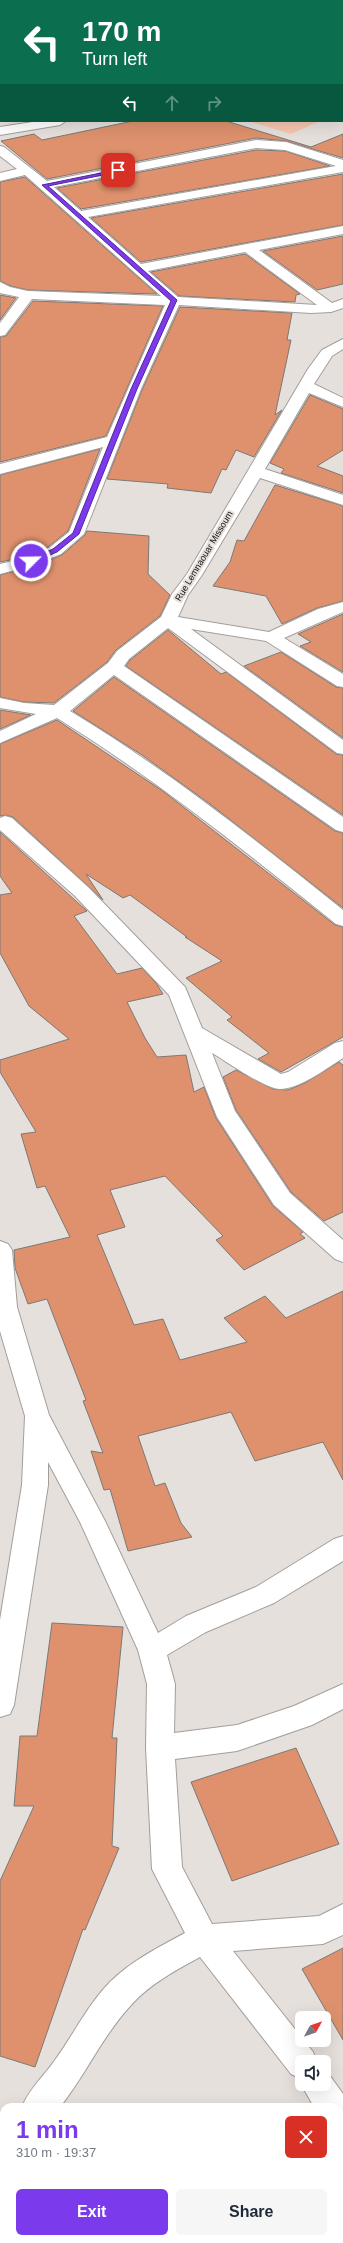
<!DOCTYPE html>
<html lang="en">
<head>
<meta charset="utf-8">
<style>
  :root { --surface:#fff; --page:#f6f6f7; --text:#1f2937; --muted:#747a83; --accent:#7c3aed }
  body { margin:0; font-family:Arial,sans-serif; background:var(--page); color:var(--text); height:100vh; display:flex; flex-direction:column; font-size:15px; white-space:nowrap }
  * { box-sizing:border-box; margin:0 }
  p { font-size:13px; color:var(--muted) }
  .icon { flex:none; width:22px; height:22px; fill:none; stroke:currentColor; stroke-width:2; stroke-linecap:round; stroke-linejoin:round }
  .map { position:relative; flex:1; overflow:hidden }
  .details { position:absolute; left:0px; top:2103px; width:343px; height:140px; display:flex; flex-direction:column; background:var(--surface); border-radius:12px 12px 0 0; box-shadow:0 4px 16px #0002 }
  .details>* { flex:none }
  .top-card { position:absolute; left:0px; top:0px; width:343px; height:122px; box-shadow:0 4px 16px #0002; background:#0b6e4f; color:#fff; overflow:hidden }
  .needle { width:26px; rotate:50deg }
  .buttons { position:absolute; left:295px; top:2011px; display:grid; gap:8px }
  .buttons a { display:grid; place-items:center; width:36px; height:36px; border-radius:6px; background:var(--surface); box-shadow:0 4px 16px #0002; font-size:20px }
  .pin { position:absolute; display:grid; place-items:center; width:34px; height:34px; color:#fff; margin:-17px; border-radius:8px; box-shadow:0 2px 6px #0006 }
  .me { position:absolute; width:44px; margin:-22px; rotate:67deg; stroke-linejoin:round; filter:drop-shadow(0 0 3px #0008) }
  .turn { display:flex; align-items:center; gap:14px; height:84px; padding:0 16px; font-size:18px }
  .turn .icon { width:52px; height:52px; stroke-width:2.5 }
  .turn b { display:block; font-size:28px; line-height:34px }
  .lanes { display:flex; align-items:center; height:38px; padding:0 16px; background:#0003; justify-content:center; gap:20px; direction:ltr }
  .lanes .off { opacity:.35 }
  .round { display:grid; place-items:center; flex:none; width:42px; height:42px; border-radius:6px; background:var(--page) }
  .headline { display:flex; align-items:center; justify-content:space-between; height:68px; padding:0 16px }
  h1 { font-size:24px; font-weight:800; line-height:30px; color:var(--accent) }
  .button { display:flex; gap:8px; margin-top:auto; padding:8px 16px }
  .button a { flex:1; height:46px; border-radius:6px; background:var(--accent); color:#fff; font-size:16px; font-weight:800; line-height:46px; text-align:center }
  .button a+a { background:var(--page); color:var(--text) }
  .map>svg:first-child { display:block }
  .green { fill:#f7c5af }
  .building { fill:#de916c; stroke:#7d7875 }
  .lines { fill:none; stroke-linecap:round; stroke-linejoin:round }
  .minor-casing { stroke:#a49e9b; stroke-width:2 }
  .minor { fill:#fff; fill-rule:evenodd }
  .route { fill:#7c3aed; stroke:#51269a }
  .labels { text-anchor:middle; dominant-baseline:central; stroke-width:4; stroke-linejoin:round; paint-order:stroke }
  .far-street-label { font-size:9px; fill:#0f0d0c; stroke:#e6e0dd }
</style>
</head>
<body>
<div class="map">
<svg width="343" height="2243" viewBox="0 0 343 2243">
  <rect width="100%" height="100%" fill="#e6e0dd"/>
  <g class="green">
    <path d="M 248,121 L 320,121 L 291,134 Z"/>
    <path d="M 224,2239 L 329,2239 L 325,2243 L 225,2243 Z"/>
  </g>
  <g class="building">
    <path d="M 133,121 L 226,121 L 311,147 L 343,134 L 343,158 L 286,141 L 256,138 L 47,179 L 1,141 L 34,134 L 42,140 Z"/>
    <path d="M 256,150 L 285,151 L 330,166 L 81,209 L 57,188 Z"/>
    <path d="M 343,174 L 343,225 L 141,262 L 91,218 Z"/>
    <path d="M 25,177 L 157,294 L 28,290 L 11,286 L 0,281 L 0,182 Z"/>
    <path d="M 343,236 L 343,284 L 317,290 L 263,251 Z"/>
    <path d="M 245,254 L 300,294 L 296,295 L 295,302 L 179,296 L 151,272 Z"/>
    <path d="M 0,295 L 16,298 L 0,320 Z"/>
    <path d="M 33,301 L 163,306 L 106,436 L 0,462 L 0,337 L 6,336 Z"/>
    <path d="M 180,307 L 292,313 L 287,340 L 291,340 L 275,415 L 282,410 L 254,457 L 236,450 L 226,470 L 222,469 L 211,493 L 167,488 L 168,484 L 107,479 L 142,390 Z"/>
    <path d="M 310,395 L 343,409 L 343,450 L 317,466 L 343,476 L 343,493 L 281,473 L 284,469 L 270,463 Z"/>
    <path d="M 100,449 L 68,531 L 48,547 L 25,557 L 0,562 L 0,475 Z"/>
    <path d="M 275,485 L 343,506 L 343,601 L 317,608 L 282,624 L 266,596 L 213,586 L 230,562 L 237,540 L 244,541 Z"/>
    <path d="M 87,531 L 149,536 L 148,574 L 170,595 L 160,616 L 116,650 L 107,662 L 54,703 L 24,702 L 0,697 L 0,575 L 37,565 L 62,555 L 85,535 Z"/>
    <path d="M 343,614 L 343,672 L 300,646 L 311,642 L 298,634 Z"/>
    <path d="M 168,630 L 221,674 L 226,672 L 336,754 L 343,755 L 343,815 L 126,666 L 130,660 Z"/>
    <path d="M 281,652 L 336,687 L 343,688 L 343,738 L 244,666 Z"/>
    <path d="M 114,677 L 335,831 L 343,833 L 343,908 L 210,804 L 142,755 L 73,711 Z"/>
    <path d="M 0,710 L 31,715 L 0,729 Z"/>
    <path d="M 57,720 L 164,792 L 335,925 L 343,927 L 343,1037 L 281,1072 L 258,1059 L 269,1053 L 227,1020 L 232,1017 L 186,978 L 222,961 L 185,937 L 187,937 L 130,895 L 123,898 L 86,874 L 103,900 L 13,817 L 5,815 L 0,816 L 0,744 Z"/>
    <path d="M 0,832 L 87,911 L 74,916 L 117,974 L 142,968 L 156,983 L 163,994 L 127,1002 L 145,1038 L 157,1057 L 186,1055 L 194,1092 L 204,1087 L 216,1118 L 273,1206 L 303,1232 L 300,1234 L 305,1238 L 244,1270 L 216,1240 L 223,1236 L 165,1176 L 110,1190 L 125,1227 L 97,1235 L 134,1325 L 163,1319 L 180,1360 L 247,1342 L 224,1318 L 265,1296 L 286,1318 L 343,1291 L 343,1480 L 323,1442 L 255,1461 L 231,1412 L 138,1436 L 155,1486 L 165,1483 L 181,1523 L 192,1537 L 128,1551 L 110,1489 L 104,1490 L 91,1451 L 103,1453 L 83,1401 L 86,1400 L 47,1299 L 28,1304 L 15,1268 L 14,1250 L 70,1237 L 45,1186 L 37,1188 L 21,1134 L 36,1132 L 0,1072 L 0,1060 L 69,1039 L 29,1006 L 0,953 L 0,895 L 12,893 L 0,876 Z"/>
    <path d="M 339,1062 L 343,1065 L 343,1212 L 324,1221 L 291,1192 L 236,1110 L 223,1077 L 236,1070 L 273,1089 L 288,1090 L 305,1083 Z"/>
    <path d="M 52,1623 L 123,1627 L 112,1738 L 117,1738 L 112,1846 L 119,1848 L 85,1930 L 83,1929 L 35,2067 L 0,2056 L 0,1881 L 34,1806 L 14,1806 L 20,1736 L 37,1736 Z"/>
    <path d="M 296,1748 L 339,1844 L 232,1881 L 191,1782 Z"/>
    <path d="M 343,1948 L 343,2040 L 302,1969 Z"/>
  </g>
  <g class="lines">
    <g class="minor-casing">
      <g id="minor">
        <path d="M 17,0 L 30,0 L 17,1 Z"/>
        <path d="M 180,0 L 193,0 L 180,1 Z"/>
        <rect x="342" y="20" width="1" height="6"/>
        <rect x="0" y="67" width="1" height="6"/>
        <path d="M 39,121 L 66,121 L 60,125 L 0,135 L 0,127 Z"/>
        <path d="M 256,140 L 286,142 L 343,160 L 343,172 L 88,217 L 141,264 L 343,226 L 343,234 L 259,250 L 332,303 L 343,299 L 343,308 L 331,312 L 311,313 L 179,305 L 141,389 L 84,534 L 61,554 L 37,564 L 0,574 L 0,564 L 25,558 L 49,548 L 69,532 L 103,447 L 0,474 L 0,464 L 107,437 L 165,305 L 32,299 L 5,335 L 0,336 L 0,323 L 19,297 L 0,293 L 0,282 L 10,287 L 28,291 L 161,296 L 25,175 L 0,181 L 0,173 L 17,169 L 0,156 L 0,146 L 4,147 L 47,181 ZM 256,148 L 285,150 L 336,166 L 81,211 L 54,187 ZM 245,252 L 317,305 L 178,297 L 148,271 Z"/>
        <path d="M 343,339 L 343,349 L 332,356 L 314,384 L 343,398 L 343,407 L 309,393 L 265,469 L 343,495 L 343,505 L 260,478 L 202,575 L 188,595 L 178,617 L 269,632 L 318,609 L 343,602 L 343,612 L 284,638 L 343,674 L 343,687 L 337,686 L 266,641 L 191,629 L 343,740 L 343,754 L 337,753 L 168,628 L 129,659 L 124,666 L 343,817 L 343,832 L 336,830 L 114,675 L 70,711 C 166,769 255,839 343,910 L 343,926 L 336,924 C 246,852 156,779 57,718 L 0,743 L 0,731 L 36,714 L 0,708 L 0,698 L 24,703 L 54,705 L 108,663 L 117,651 L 161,617 L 172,594 L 187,574 L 308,369 L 322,350 Z"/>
        <path d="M 5,816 L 12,818 L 89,888 L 185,987 L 202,1028 L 281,1074 L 288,1072 L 335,1043 L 343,1041 L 343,1058 C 327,1068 300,1089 280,1089 C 265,1089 226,1061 212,1053 L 235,1111 L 290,1193 L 343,1240 L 343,1262 L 335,1259 L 274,1205 L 217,1117 L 169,995 L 75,896 L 0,830 L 0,818 Z"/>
        <path d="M 0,1241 L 8,1244 L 12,1250 L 17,1307 L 49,1415 L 105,1521 L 158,1633 L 186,1616 L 256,1587 L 334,1539 L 343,1536 L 343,1561 L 274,1603 L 206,1632 L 167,1655 L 175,1684 L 174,1733 L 237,1725 L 294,1706 L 343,1684 L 343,1709 L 312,1725 L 237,1751 L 175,1759 L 182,1867 L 212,1924 L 319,1916 L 343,1904 L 343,1935 L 323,1944 L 233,1951 L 313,2052 L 317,2062 L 302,2062 L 302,2079 L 291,2074 L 200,1957 C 176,1970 150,1984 132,2004 C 103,2035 86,2074 60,2107 L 22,2107 C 29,2089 44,2076 55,2060 C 74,2034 88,2004 111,1981 C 133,1960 159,1947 185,1933 L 152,1869 L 146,1748 L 147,1684 L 138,1650 L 80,1522 L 48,1462 L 48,1485 L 14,1705 L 10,1714 L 0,1717 L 0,1620 L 22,1485 L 25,1416 L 0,1331 Z"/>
        <path d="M 324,2071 L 328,2073 L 343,2094 L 343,2119 L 339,2121 L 339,2107 L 314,2107 L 301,2084 L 302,2082 L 302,2084 L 324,2084 Z"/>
        <path d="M 4,2124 L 4,2159 L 0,2160 L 0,2125 Z"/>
      </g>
    </g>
    <use href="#minor" class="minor"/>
  </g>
  <path class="route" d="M 120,169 L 118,172 L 48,186 L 177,300 L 137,389 L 79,534 L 57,552 L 31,563 L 28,561 L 29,559 L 53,549 L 73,533 L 131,389 L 171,301 L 42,185 Z"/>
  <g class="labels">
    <g class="far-street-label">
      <text transform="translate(204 556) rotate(-59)">Rue Lemnaouar Missoum</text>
    </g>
  </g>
</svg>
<div class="buttons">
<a><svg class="needle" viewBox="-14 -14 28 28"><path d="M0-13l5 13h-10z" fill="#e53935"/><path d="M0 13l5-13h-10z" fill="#747a83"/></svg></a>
<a><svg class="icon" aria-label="sound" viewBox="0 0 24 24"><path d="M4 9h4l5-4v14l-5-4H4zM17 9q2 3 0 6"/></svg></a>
</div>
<div class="pin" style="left:118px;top:170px;background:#d93025"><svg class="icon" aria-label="arrive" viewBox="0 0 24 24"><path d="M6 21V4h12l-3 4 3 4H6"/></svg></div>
<svg class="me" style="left:31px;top:561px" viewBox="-20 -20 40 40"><circle r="17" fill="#7c3aed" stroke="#fff" stroke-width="3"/><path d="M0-11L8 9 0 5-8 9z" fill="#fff"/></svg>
<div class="top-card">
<div class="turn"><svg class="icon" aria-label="left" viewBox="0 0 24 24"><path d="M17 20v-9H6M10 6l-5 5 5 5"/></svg><div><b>170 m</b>Turn left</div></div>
<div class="lanes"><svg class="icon" aria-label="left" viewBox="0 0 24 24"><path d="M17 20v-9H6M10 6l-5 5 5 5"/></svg><svg class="icon off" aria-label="ahead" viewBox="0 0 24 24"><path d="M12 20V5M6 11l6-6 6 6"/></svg><svg class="icon off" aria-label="right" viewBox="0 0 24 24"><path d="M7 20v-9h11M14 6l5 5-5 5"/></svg></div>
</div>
<section class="details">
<div class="headline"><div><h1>1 min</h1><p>310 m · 19:37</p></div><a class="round" style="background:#d93025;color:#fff"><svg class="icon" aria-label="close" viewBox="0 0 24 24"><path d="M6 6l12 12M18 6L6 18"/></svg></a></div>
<div class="button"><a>Exit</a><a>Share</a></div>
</section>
</div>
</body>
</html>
